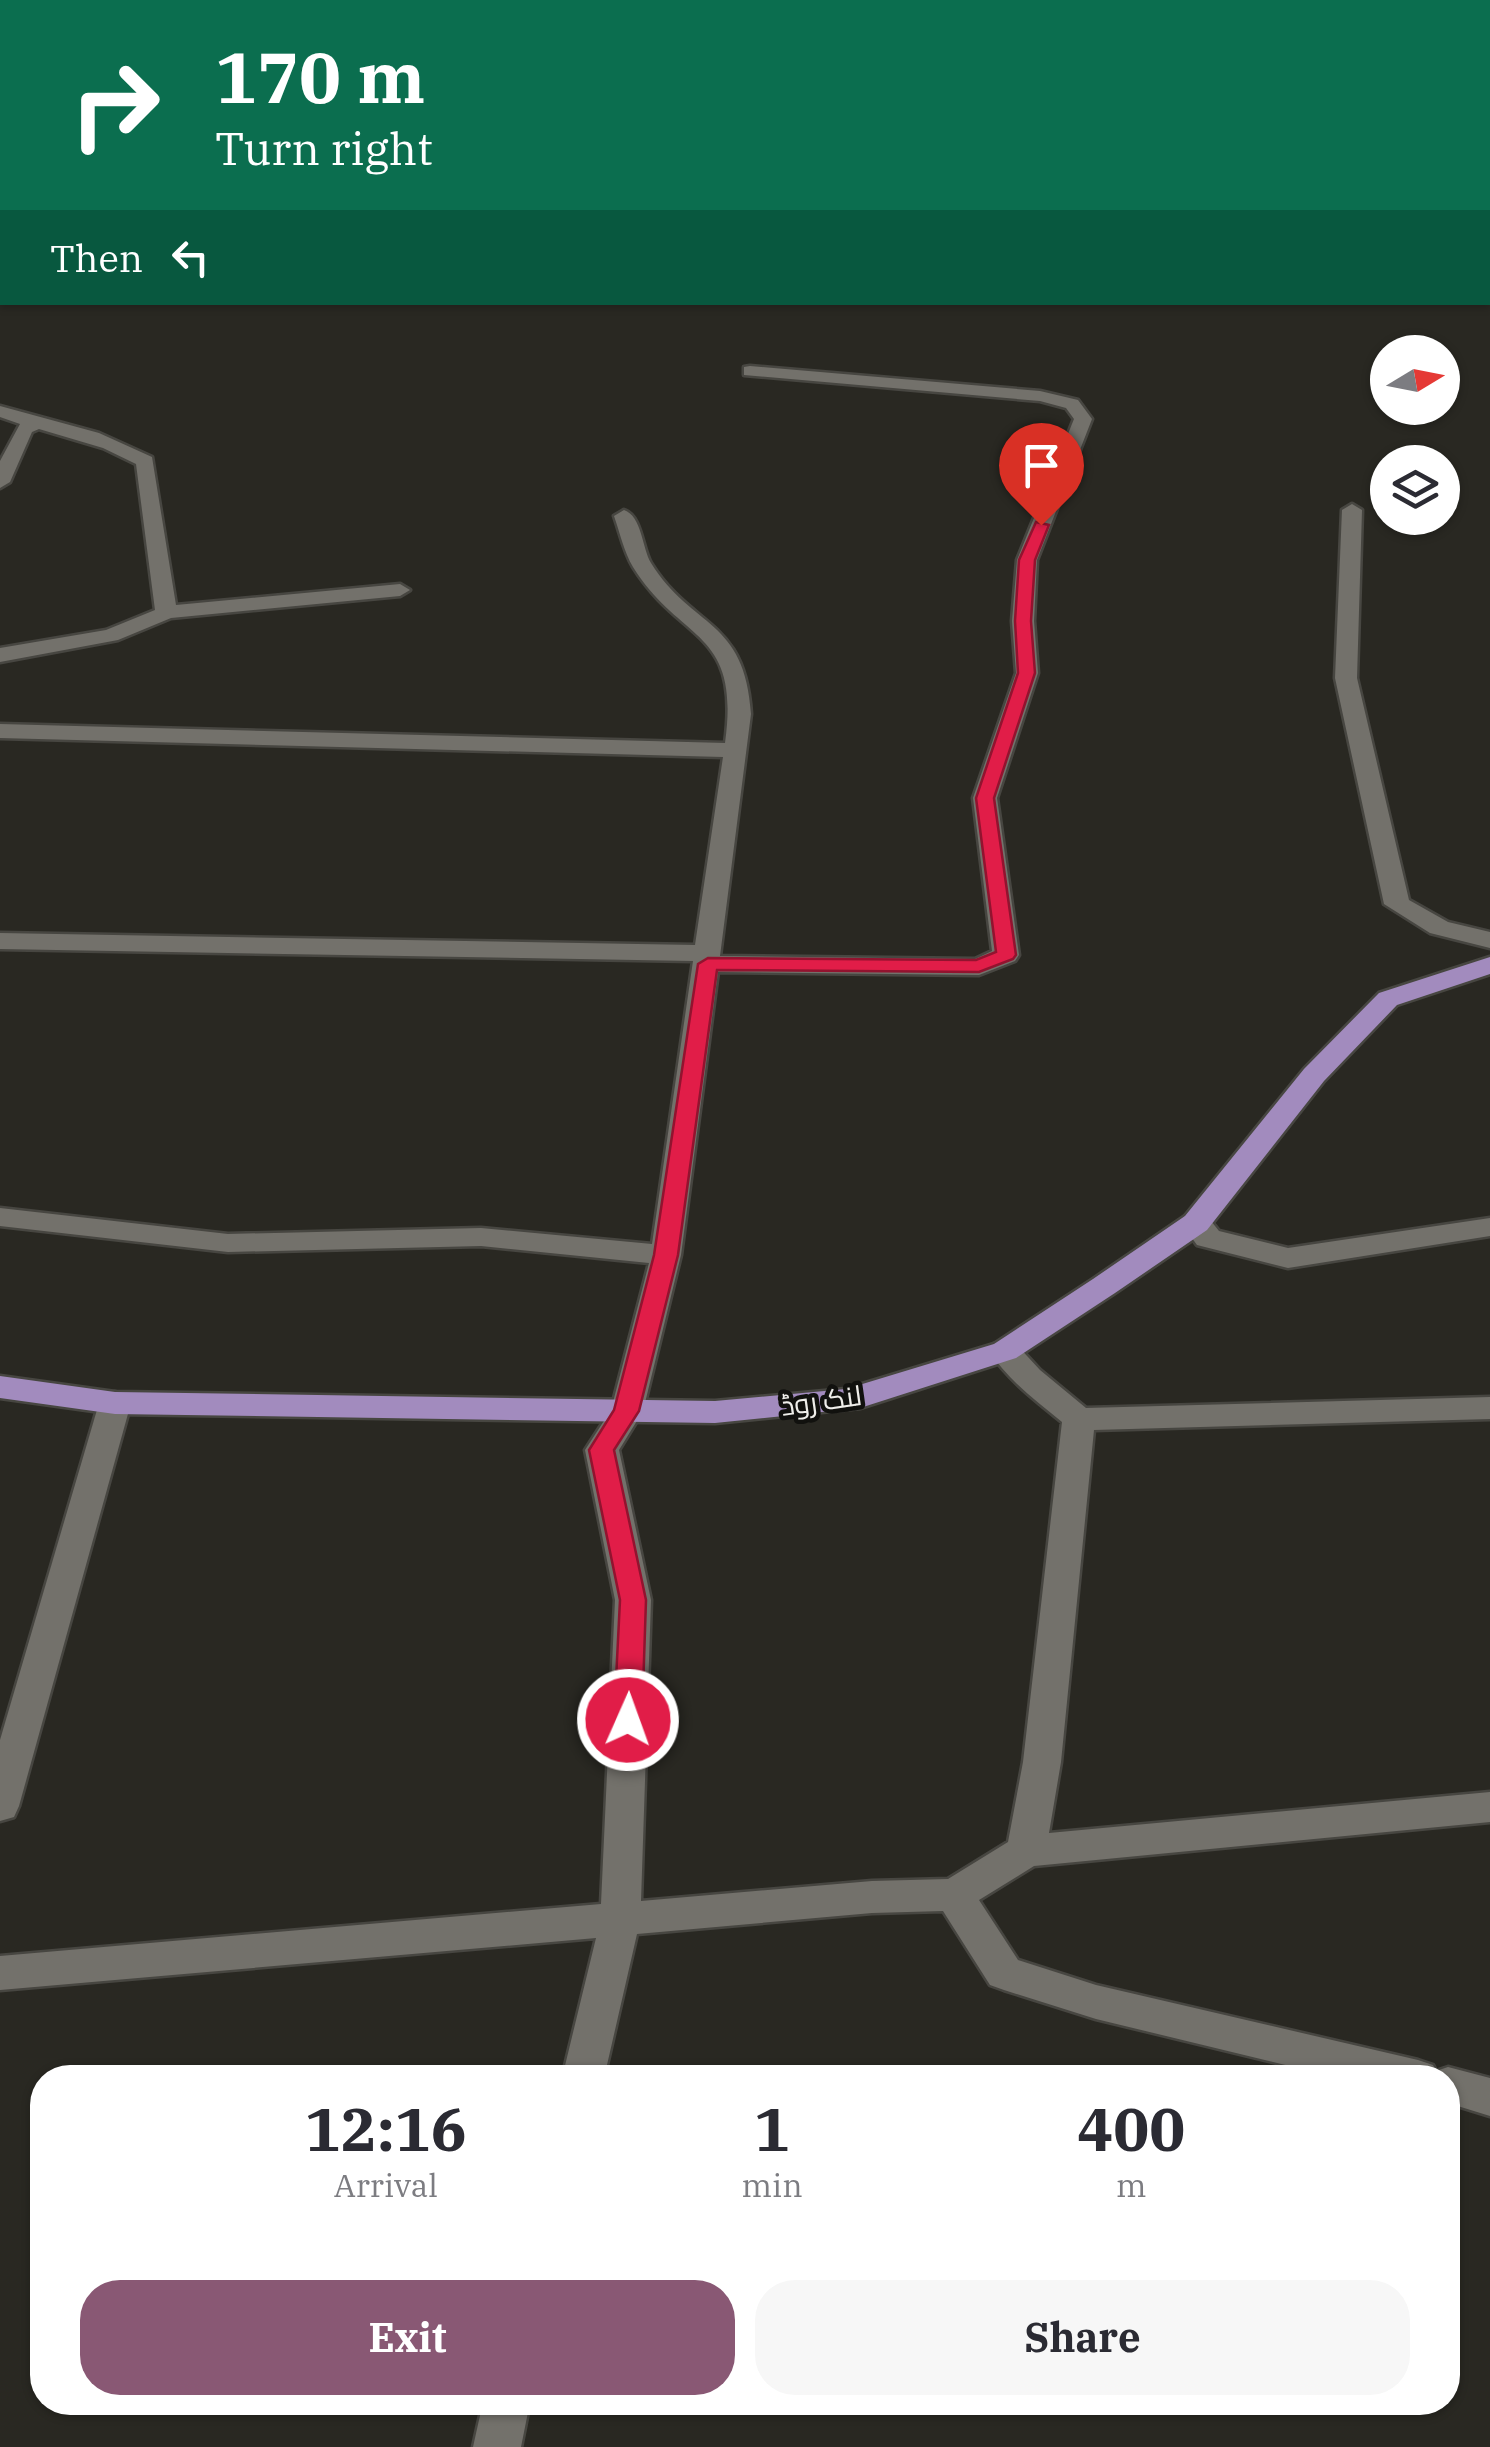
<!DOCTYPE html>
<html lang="en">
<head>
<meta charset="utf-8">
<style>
  :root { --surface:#fff; --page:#f7f7f7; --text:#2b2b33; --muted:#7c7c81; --accent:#895874 }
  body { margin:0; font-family:"IBM Plex Serif",Cairo,serif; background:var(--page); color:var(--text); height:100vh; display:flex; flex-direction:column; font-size:38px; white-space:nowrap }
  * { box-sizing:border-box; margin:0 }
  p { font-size:32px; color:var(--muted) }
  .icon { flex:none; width:55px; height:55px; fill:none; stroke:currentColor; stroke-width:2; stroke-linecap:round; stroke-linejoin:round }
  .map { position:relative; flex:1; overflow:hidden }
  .drawer { position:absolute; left:30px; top:2065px; width:1430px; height:350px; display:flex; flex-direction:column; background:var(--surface); border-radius:40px; box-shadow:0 2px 8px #0004 }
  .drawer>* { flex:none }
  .banner { position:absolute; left:0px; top:0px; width:1490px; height:305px; box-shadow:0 2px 8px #0004; background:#0b6e4f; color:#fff; overflow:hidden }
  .needle { width:65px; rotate:80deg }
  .tools { position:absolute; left:1370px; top:335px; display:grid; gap:20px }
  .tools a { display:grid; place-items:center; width:90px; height:90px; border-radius:50%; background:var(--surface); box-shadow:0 2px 8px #0004; font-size:50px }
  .pin { position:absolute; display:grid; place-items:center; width:85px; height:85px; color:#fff; margin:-102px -42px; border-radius:50% 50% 50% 0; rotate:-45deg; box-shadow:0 0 10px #0007 }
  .pin .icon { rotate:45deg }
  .me { position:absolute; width:110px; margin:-55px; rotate:2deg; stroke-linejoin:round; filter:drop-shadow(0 0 8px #0008) }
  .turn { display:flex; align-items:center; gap:35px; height:210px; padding:0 50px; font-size:45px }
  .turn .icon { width:130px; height:130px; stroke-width:2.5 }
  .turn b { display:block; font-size:70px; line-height:85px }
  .then { display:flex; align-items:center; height:95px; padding:0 50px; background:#0003; gap:20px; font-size:38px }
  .eta { display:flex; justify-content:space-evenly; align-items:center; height:170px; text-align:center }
  .eta b { font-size:60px; font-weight:700; line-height:70px }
  .action { display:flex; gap:20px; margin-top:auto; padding:20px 50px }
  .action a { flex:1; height:115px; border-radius:40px; background:var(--accent); color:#fff; font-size:40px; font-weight:700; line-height:115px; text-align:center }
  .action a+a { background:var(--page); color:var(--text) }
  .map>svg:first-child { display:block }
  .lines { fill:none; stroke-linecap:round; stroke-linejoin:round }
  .minor-casing { stroke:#474641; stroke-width:5 }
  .major-casing { stroke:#474641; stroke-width:5 }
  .minor { fill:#73716b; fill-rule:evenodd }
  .major { fill:#a28bbe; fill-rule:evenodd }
  .route { fill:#e11d48; stroke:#92132f; stroke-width:2.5 }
  .labels { text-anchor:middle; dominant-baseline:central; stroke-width:9; stroke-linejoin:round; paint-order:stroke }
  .street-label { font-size:28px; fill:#efeeea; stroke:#11110e }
</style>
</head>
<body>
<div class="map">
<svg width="1490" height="2447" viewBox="0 0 1490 2447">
  <rect width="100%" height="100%" fill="#292822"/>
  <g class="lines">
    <g class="minor-casing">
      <g id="minor">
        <path d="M 7,0 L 19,0 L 20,2 L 8,2 Z"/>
        <path d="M 1313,0 L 1326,0 L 1327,2 L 1315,2 Z"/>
        <path d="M 0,18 L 2,19 L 2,27 L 0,26 Z"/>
        <rect x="1488" y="36" width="2" height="8"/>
        <path d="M 1488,79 L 1490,79 L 1490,88 L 1488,87 Z"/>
        <rect x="1488" y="128" width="2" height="9"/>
        <rect x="0" y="132" width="2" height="8"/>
        <path d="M 1488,208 L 1490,208 L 1490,218 L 1488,217 Z"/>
        <path d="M 750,366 L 1040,391 L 1078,400 L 1092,419 L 1037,560 L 1034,621 L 1038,673 L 997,798 L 1019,955 L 1015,961 L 979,975 L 718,972 L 681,1255 L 643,1411 L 619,1450 L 651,1600 L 641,1901 L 872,1881 L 948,1879 L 1008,1842 L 1023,1762 L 1062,1422 C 1036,1401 1008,1380 989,1351 L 994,1344 L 1005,1341 L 1016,1344 L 1040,1370 L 1086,1408 L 1490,1397 L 1490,1419 L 1094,1430 L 1061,1762 L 1049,1833 L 1490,1792 L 1490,1822 L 1034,1866 L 979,1900 L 1018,1960 L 1096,1985 L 1418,2060 L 1433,2065 L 1436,2071 L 1448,2067 L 1490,2078 L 1490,2116 L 1448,2103 L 1448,2078 L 1339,2078 L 1096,2019 L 1004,1990 L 990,1985 L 943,1911 L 872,1913 L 637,1934 L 604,2078 L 562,2078 L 596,1938 L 0,1990 L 0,1956 L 601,1904 L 615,1600 L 585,1450 L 611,1410 L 649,1263 L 481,1246 L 228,1252 L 0,1226 L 0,1208 L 228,1234 L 481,1228 L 652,1244 L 693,961 L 0,949 L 0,933 L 695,945 L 723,757 L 0,738 L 0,724 L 725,743 C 741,628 681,644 633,567 C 624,552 620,533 614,516 L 624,510 C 642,516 642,548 651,563 C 692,629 745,618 751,714 L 720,956 L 975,959 L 992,951 L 973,798 L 1016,673 L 1012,621 L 1017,560 L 1074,419 L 1066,408 L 1040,401 L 744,375 L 744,367 Z"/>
        <path d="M 0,406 L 99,433 L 152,457 L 176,605 L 400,584 L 410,590 L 400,596 L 171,618 L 118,640 L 0,662 L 0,648 L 106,630 L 155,610 L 136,464 L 103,448 L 39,429 L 32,432 L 10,482 L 0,488 L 0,461 L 20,424 L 0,417 Z"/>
        <path d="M 1352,504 L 1362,510 L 1357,678 L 1409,900 L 1448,922 L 1490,932 L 1490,948 L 1430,933 L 1384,904 L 1335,678 L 1342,510 Z"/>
        <path d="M 1196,1214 L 1207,1216 L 1219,1231 L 1288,1248 L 1490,1218 L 1490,1236 L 1288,1268 L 1197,1245 L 1181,1223 L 1185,1216 Z"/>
        <path d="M 115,1392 L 127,1395 L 131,1403 L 19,1806 L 14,1817 L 0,1821 L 0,1740 L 99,1403 L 103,1395 Z"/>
        <path d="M 483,2402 L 530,2402 L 521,2447 L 473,2447 Z"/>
      </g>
    </g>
    <g class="major-casing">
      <g id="major">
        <path d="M 1151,0 L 1164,0 L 1165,2 L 1153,2 Z"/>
        <path d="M 1488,221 L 1490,222 L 1490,232 L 1488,231 Z"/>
        <path d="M 1490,957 L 1490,974 L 1397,1005 L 1324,1081 L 1207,1230 L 1115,1293 L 1016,1358 L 860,1408 L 715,1423 L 115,1414 L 0,1398 L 0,1376 L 115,1392 L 715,1401 L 846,1389 L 994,1344 L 1093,1279 L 1185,1216 L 1304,1069 L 1379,993 Z"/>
      </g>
    </g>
    <use href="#minor" class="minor"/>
    <use href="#major" class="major"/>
  </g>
  <path class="route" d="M 1036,522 L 1049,525 L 1035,560 L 1031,621 L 1035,673 L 994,798 L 1016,955 L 1013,959 L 979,972 L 717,970 L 678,1255 L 639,1411 L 614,1450 L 646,1600 L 642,1720 L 638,1727 L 628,1731 L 618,1727 L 614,1720 L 620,1600 L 589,1450 L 614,1410 L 654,1255 L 698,964 L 708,958 L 976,960 L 996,952 L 976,798 L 1018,673 L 1015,621 L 1019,560 Z"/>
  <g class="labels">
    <g class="street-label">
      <text transform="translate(821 1400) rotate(-8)">لنک روڈ</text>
    </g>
  </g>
</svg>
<div class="tools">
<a><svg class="needle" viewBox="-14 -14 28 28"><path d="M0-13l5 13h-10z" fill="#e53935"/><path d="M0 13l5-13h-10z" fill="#7c7c81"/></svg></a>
<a><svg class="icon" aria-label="layers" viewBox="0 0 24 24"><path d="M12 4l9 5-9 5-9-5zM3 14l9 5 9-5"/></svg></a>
</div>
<div class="pin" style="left:1041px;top:525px;background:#d93025"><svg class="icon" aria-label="arrive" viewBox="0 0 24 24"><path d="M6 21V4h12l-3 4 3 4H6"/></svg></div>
<svg class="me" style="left:628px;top:1720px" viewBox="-20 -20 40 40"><circle r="17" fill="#e11d48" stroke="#fff" stroke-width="3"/><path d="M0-11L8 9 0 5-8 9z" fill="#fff"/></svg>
<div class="banner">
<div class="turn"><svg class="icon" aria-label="right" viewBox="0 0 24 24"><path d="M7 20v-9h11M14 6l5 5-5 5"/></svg><div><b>170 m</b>Turn right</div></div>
<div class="then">Then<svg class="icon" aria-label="left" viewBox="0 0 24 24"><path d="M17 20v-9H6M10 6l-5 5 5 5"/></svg></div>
</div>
<section class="drawer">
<div class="eta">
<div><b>12:16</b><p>Arrival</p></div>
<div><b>1</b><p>min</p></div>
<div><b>400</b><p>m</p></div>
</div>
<div class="action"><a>Exit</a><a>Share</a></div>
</section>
</div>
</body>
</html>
